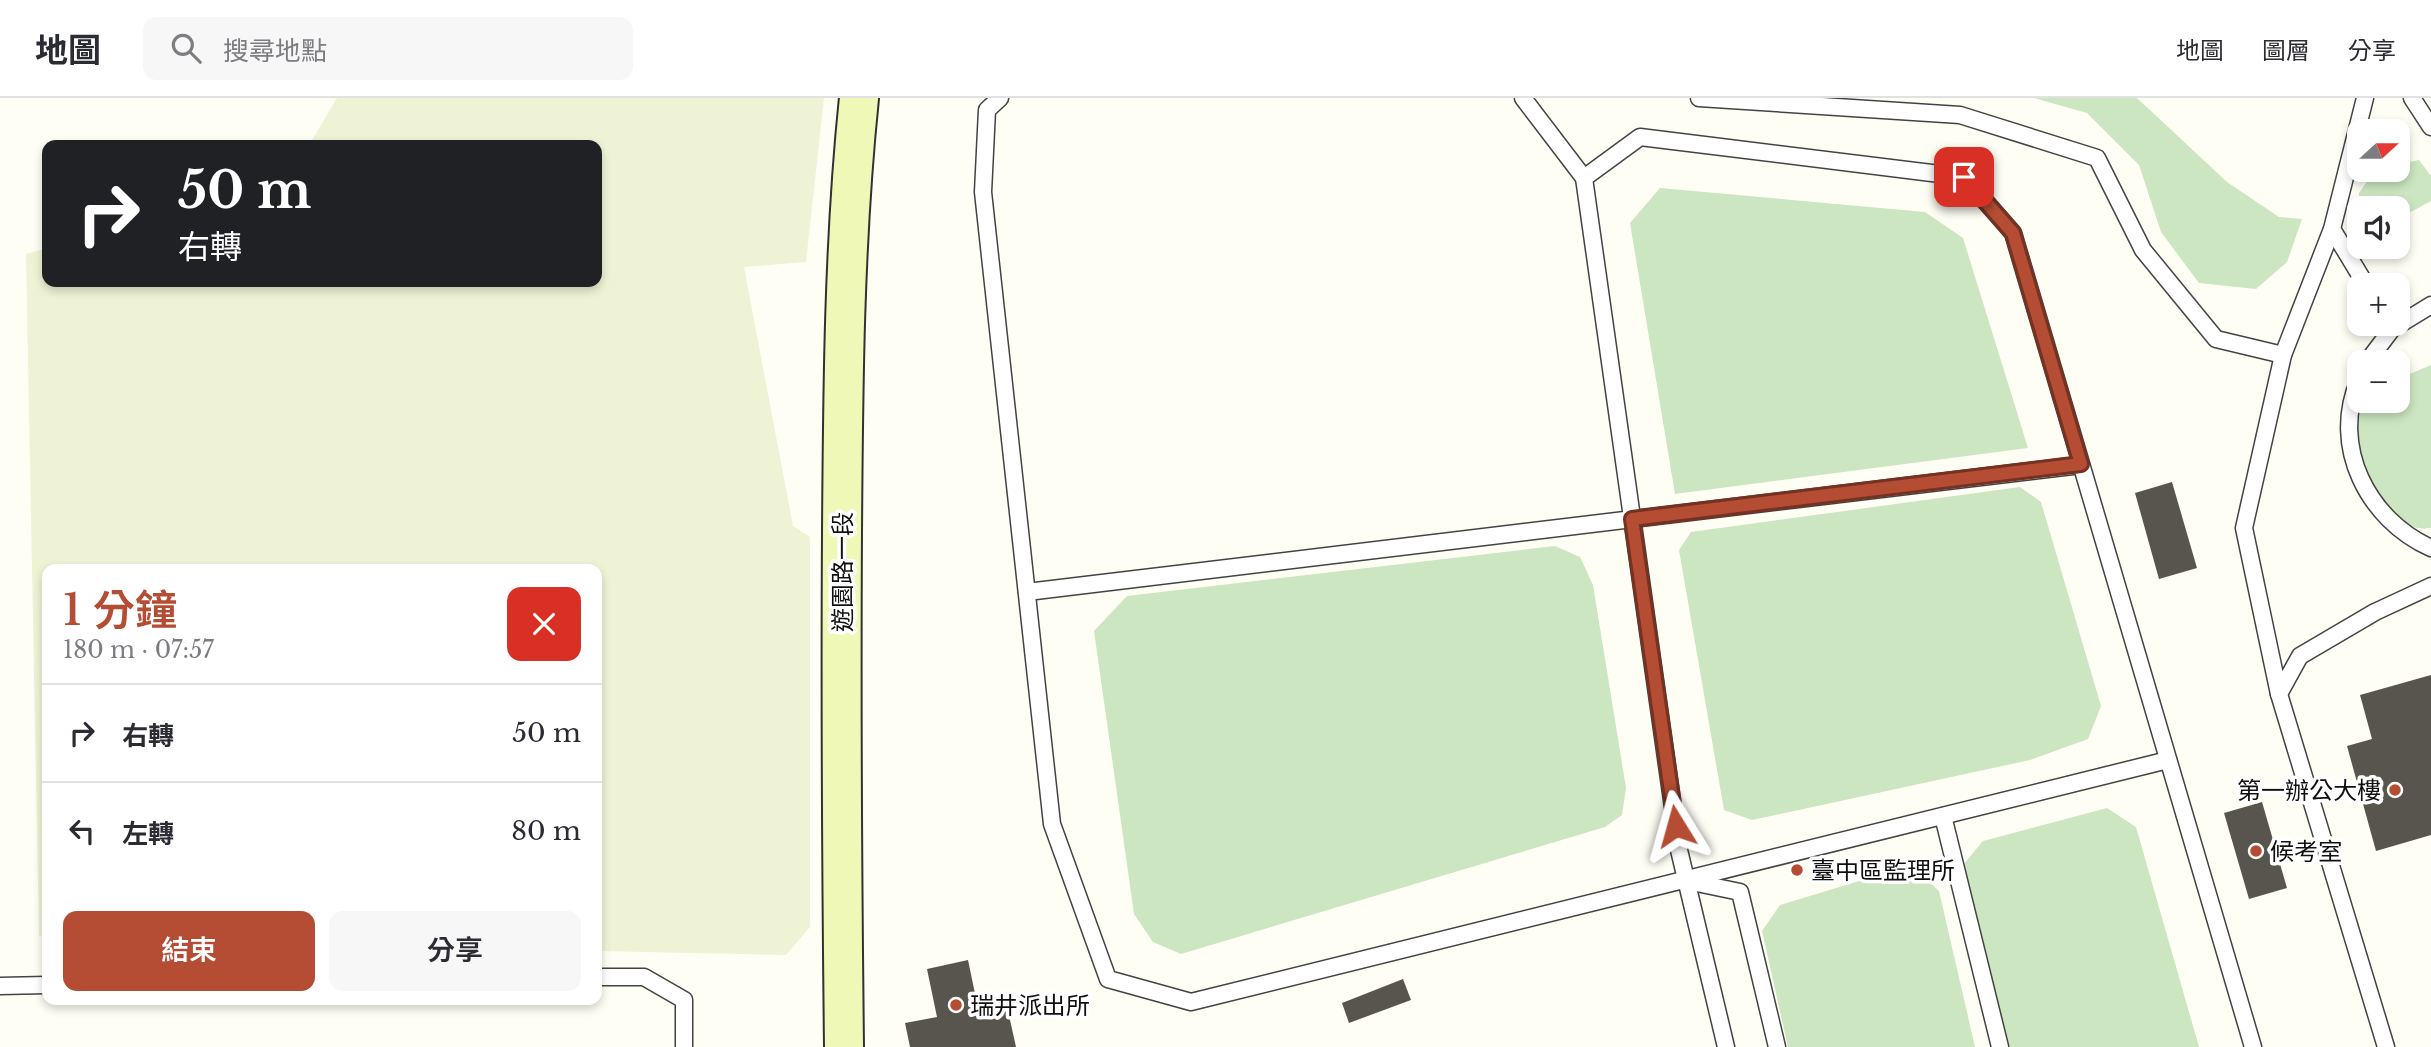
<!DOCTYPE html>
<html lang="zh-TW">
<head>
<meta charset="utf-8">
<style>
  :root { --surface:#fff; --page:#f7f7f7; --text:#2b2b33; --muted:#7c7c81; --line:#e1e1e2; --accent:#b44d34 }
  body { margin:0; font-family:"Libre Baskerville","Noto Sans TC",serif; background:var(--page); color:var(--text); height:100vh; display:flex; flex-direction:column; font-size:26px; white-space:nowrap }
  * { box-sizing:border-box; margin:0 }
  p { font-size:23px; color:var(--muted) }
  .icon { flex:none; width:38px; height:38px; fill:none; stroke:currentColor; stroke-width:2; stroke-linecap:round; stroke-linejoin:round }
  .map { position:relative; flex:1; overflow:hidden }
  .details { position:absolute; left:42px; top:466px; width:560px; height:441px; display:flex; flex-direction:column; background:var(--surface); border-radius:14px; box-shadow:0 4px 10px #0003 }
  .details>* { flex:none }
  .banner { position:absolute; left:42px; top:42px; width:560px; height:147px; border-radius:14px; box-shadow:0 4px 10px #0003; background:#202124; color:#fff; overflow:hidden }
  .needle { width:46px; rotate:69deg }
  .buttons { position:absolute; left:2347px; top:21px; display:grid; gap:14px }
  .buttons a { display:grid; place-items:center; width:63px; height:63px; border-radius:14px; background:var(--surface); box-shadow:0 4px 10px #0003; font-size:35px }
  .pin { position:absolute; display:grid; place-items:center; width:60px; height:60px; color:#fff; margin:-30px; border-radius:14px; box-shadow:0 4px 10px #0006 }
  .me { position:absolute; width:77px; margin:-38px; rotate:352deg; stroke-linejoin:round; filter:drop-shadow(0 0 5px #0008) }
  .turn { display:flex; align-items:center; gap:24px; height:147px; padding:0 21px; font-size:32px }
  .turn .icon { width:91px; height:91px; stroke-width:2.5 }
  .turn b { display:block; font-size:49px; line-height:60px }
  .round { display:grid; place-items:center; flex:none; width:74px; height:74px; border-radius:14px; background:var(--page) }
  .overview { display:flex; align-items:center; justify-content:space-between; height:119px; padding:0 21px }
  h1 { font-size:42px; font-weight:600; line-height:52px; color:var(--accent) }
  .action { display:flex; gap:14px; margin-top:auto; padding:14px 21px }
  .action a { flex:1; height:80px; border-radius:14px; background:var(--accent); color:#fff; font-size:28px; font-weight:600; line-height:80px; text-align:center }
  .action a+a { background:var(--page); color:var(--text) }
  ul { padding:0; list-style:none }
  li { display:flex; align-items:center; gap:21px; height:98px; padding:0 21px; border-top:2px solid var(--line) }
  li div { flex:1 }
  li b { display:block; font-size:26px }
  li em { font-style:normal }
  header { display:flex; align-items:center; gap:42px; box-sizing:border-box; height:98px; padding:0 35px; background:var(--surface); border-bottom:2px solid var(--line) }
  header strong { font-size:33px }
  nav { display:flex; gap:38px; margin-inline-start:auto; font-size:24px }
  .search { width:490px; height:63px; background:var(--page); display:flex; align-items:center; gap:18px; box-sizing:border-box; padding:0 24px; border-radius:14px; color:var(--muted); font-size:26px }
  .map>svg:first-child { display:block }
  .farmland { fill:#eef3d6 }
  .green { fill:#cbe6c0 }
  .building { fill:#58544e }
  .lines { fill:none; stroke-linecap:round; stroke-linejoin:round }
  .lane-casing { stroke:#434343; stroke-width:19 }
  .secondary-casing { stroke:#323232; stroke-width:42 }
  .lane { stroke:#fff; stroke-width:16 }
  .secondary { stroke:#eff8b6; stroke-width:38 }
  .route-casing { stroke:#753222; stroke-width:18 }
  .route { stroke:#b44d34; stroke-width:12 }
  .poi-dot { fill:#b44d34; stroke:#fff; stroke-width:2.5 }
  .labels { text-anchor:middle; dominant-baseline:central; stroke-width:7; stroke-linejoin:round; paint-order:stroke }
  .street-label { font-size:24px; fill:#101010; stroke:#fff }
  .poi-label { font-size:24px; fill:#101010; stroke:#fff; text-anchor:start }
</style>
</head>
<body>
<header>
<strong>地圖</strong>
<div class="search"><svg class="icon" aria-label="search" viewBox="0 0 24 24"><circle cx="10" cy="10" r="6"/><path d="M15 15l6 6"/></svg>搜尋地點</div>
<nav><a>地圖</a><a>圖層</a><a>分享</a></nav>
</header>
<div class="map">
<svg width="2431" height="949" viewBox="0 0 2431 949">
  <rect width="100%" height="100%" fill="#fefef5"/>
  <path class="farmland" d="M 337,0 L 824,0 L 806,164 L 744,169 L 793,428 L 810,439 L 810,829 L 786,857 L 597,853 L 597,471 L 47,471 L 47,839 L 39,838 L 26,156 L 47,150 L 47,184 L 597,184 L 597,47 L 309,47 Z"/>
  <g class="green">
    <path d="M 2034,0 L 2137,0 L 2227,84 L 2279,119 L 2302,121 L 2287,164 L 2256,191 L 2199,185 L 2161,134 L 2139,67 L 2087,15 Z"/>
    <path d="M 2419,62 L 2431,78 L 2431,103 L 2409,115 L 2398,117 L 2398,110 L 2359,110 L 2358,122 L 2359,95 L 2375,72 L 2398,72 L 2398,66 Z"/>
    <path d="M 1660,90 L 1925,114 L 1963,140 L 2028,350 L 1675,396 L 1630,125 Z"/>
    <path d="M 2431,267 L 2431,430 C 2402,434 2380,411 2361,392 L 2356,321 L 2369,303 L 2398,303 L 2398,281 Z"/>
    <path d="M 2020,389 L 2041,404 L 2101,608 L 2088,641 L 2030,662 L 1752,722 L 1724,712 L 1679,452 L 1691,434 Z"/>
    <path d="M 1555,448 L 1580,459 L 1593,487 L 1626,690 L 1622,717 L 1605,729 L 1181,856 L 1153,844 L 1134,816 L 1094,533 L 1127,498 Z"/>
    <path d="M 2107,710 L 2136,729 L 2199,949 L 2008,949 L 1963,767 L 1983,743 Z"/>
    <path d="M 1912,767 L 1939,793 L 1975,949 L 1788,949 L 1762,833 L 1780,807 Z"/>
  </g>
  <g class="building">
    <path d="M 2172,384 L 2197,470 L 2159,481 L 2135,395 Z"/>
    <path d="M 2431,577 L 2431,737 L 2376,753 L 2347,648 L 2372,641 L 2360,597 Z"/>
    <path d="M 2262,704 L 2287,790 L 2249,801 L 2224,715 Z"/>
    <path d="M 968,862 L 978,910 L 1006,904 L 1016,949 L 910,949 L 905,925 L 937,919 L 927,871 Z"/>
    <path d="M 1403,881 L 1411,902 L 1349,925 L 1342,905 Z"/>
  </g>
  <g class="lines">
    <g class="lane-casing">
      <g id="lane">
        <path d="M 1000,0 L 987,12 L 983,94 L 1052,726 L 1108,881 L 1191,904 L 2168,662"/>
        <path d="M 1523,0 L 1584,80"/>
        <path d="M 1699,0 L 1960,17 L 2097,60 L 2143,152 L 2216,241 L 2283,257"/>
        <path d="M 2365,0 L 2332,131 L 2283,257 L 2244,430 L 2279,596 L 2300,558 L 2375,514 L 2431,488"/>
        <path d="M 2412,0 L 2431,29"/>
        <path d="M 2332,131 L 2366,187"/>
        <path d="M 2367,264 L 2392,231 L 2431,207"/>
        <path d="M 2359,282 C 2330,348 2368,422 2431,450"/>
        <path d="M 1027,494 L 2081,367"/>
        <path d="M 2279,596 L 2386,949"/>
        <path d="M 1943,718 L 2000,949"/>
        <path d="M 1692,784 L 1740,794 L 1777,949"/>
        <path d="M 597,879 L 644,879 L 684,902 L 684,949"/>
        <path d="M 0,888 L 47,887"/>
        <path d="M 1726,949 L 1679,752 L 1584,80 L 1640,39 L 1964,79 L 2013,135 L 2253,949"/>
      </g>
    </g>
    <g class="secondary-casing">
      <path id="secondary" d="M 844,949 C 842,777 841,606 842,434 C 843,290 844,144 859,0"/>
    </g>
    <use href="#lane" class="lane"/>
    <use href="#secondary" class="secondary"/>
  </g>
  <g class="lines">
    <g class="route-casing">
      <path id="route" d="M 1676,728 L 1632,421 L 2081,366 L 2013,135 L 1964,79"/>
    </g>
    <use href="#route" class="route"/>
  </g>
  <g class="poi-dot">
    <circle cx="2395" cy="692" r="7"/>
    <circle cx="2256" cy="753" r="7"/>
    <circle cx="1797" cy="772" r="7"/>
    <circle cx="956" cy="907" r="7"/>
  </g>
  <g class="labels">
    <g class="street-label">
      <text transform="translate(842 474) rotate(-90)">遊園路一段</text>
    </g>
    <g class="poi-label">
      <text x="2381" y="692" text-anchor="end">第一辦公大樓</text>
      <text x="2270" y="753">候考室</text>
      <text x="1811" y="772">臺中區監理所</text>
      <text x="970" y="907">瑞井派出所</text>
    </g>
  </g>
</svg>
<div class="buttons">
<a><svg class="needle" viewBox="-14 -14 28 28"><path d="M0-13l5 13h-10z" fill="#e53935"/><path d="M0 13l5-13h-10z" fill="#7c7c81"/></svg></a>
<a><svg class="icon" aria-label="sound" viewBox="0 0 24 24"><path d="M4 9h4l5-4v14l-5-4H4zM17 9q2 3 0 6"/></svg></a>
<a>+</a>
<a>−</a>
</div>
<div class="pin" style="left:1964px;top:79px;background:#d93025"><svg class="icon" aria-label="arrive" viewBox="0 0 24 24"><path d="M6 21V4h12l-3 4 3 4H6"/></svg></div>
<svg class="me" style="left:1676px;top:728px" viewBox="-20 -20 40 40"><path d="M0-17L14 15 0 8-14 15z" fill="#b44d34" stroke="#fff" stroke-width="4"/></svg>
<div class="banner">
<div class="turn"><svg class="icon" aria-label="right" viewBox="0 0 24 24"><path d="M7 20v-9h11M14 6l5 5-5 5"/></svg><div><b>50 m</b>右轉</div></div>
</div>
<section class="details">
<div class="overview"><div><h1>1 分鐘</h1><p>180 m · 07:57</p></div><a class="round" style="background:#d93025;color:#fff"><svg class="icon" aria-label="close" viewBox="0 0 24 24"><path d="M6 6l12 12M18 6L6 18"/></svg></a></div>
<ul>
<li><svg class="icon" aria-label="right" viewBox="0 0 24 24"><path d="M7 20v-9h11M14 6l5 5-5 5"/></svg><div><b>右轉</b></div><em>50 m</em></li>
<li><svg class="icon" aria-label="left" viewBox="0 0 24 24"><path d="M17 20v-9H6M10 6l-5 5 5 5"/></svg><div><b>左轉</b></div><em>80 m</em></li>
</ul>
<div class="action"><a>結束</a><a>分享</a></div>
</section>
</div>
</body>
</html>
